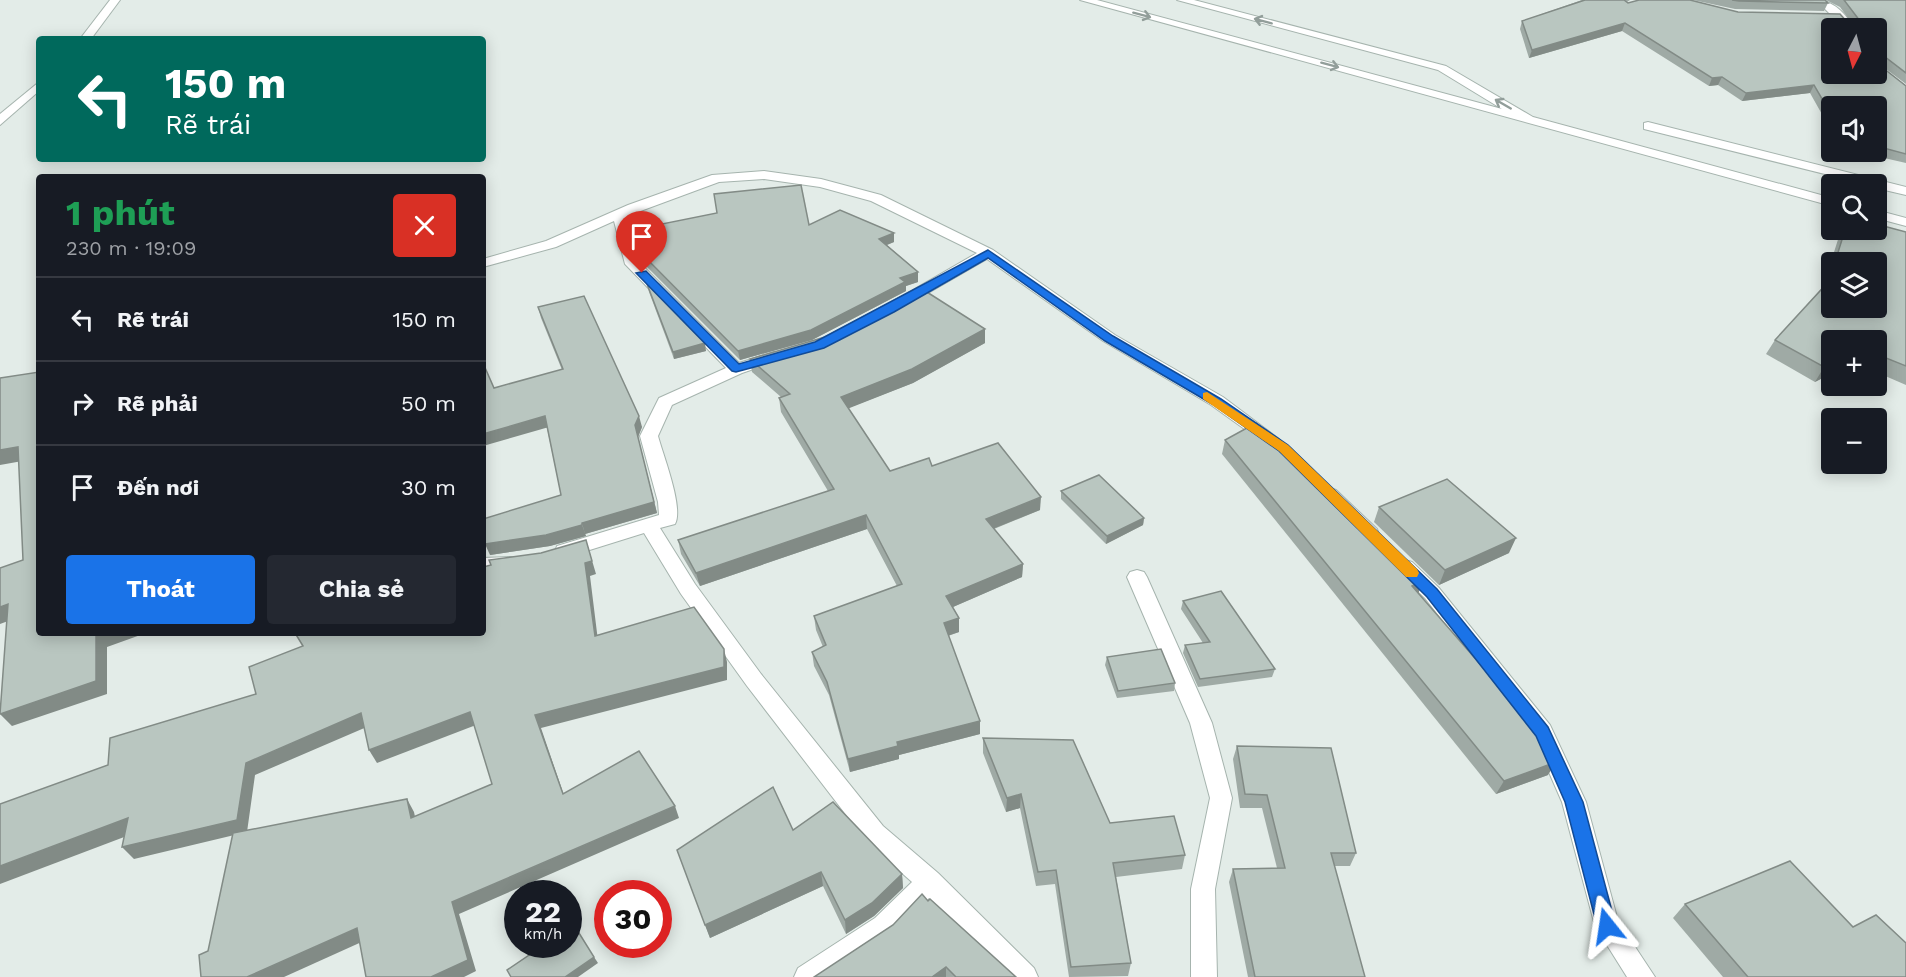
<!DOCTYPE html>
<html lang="vi">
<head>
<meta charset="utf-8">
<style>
  :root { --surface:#171b24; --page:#242831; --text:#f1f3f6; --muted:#9ea1a6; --line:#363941; --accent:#1a73e8 }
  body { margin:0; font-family:"Work Sans",sans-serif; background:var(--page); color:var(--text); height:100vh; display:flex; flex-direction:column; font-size:22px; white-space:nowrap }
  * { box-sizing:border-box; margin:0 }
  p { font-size:20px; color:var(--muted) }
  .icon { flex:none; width:33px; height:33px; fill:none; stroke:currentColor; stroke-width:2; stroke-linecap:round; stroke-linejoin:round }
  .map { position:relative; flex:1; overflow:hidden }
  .details { position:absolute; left:36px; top:174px; width:450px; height:462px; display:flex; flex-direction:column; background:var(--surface); border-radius:6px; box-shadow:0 3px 15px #0003 }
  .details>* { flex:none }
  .guide { position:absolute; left:36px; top:36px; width:450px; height:126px; border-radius:6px; box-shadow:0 3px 15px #0003; background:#00695c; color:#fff; overflow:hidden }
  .needle { width:39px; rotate:186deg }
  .fabs { position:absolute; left:1821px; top:18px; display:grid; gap:12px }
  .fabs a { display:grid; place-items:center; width:66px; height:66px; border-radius:6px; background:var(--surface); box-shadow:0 3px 15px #0003; font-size:30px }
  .speed { position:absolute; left:504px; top:880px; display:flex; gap:12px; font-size:30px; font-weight:700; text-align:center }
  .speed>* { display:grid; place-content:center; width:78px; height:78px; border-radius:50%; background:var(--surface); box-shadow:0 3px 15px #0003; line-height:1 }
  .speed small { font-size:15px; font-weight:400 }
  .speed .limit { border:9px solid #d22; background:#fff; color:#111 }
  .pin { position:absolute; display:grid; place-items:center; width:51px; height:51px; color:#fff; margin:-62px -26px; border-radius:50% 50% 50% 0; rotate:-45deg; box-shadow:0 0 6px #0007 }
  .pin .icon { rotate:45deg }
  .me { position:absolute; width:66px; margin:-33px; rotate:345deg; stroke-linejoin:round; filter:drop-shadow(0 0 4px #0008) }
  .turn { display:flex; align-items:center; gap:21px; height:126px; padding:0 30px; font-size:27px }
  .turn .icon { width:78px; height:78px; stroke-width:2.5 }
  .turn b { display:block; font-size:42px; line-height:51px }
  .round { display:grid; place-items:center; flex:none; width:63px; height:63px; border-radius:6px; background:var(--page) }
  .summary { display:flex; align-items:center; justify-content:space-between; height:102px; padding:0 30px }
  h1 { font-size:36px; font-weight:700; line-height:45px; color:#1e9e55 }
  .primary-button { display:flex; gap:12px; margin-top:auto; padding:12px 30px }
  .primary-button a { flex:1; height:69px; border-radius:6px; background:var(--accent); color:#fff; font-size:24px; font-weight:700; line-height:69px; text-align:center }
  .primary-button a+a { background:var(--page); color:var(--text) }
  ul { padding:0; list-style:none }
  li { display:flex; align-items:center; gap:18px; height:84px; padding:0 30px; border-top:2px solid var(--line) }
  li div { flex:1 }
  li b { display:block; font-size:22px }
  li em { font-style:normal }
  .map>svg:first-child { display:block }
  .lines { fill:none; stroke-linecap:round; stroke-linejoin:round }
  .minor-casing { stroke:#a6b4ae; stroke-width:2 }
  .minor { fill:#fff; fill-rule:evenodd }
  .wall { fill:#9faaa5; fill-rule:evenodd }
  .shaded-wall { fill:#828b86 }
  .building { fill:#b9c6c0; stroke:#828b86; stroke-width:1.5; fill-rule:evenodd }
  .oneway { stroke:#929e9a }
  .route { fill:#1a73e8; stroke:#114b97; stroke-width:1.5 }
  .slow { fill:#f59e0b }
</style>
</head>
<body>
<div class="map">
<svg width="1906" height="977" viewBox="0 0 1906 977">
  <rect width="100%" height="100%" fill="#e3ece8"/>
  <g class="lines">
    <g class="minor-casing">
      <g id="minor">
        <path d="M 110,0 L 120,0 L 91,39 L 80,39 Z"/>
        <path d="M 1080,0 L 1097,0 L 1502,109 L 1438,70 L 1177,0 L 1194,0 L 1446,66 L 1533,117 L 1832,198 L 1832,206 Z"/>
        <path d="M 1816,0 C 1833,0 1846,14 1854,28 L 1844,28 Z"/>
        <path d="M 39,82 L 39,91 L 0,125 L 0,114 Z"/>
        <path d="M 1648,122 L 1906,187 L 1906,195 L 1876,188 L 1876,184 L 1865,184 L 1644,129 L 1644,123 Z"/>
        <path d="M 764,171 L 821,179 L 881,195 L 993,250 L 1115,335 L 1223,397 L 1279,439 L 1276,443 L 1264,443 L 1211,405 L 1103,341 L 987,259 L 909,304 L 899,304 L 896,301 L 899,298 L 977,253 L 871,201 L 820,187 L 764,179 L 719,182 L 627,216 L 637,260 L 739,363 L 774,352 L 782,357 L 780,360 L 742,373 L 672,405 L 658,436 C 663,455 684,508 675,524 L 660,528 L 695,584 L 761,674 L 883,826 L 938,873 L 1034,968 L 1038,977 L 1007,977 L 929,898 L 893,936 L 830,977 L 794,977 L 798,968 L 875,918 L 912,882 L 867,842 L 747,686 L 681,594 L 644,533 L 564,558 L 557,556 L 555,551 L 557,546 L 659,515 L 658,502 L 640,436 L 659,398 L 726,368 L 625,264 L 614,221 L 556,247 L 483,267 L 483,259 L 546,241 L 628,205 L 712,175 Z"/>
        <path d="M 1876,210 L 1906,218 L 1906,226 L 1876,218 Z"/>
        <path d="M 1330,488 L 1336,490 L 1377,529 L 1379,534 L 1377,539 L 1363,539 L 1324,498 L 1321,494 L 1324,490 Z"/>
        <path d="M 511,557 L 518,559 L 521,564 L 518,569 L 483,572 L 483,558 Z"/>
        <path d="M 1405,560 L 1412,562 L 1439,588 L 1550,725 L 1586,802 L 1618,921 L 1655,977 L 1627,977 L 1595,926 L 1562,802 L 1534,738 L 1425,598 L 1398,572 L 1395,567 L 1398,562 Z"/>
        <path d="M 1137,570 L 1144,572 L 1147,577 L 1212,723 L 1232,798 L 1215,889 L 1217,977 L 1191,977 L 1191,889 L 1210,798 L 1190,723 L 1127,577 L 1130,572 Z"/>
      </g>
    </g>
    <use href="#minor" class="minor"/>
  </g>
  <g class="wall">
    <path d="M 1582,0 L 1630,0 L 1627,2 L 1628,3 L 1738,12 L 1848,23 L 1851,22 L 1840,7 L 1826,0 L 1906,0 L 1906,84 L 1878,63 L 1878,64 L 1906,86 L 1906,163 L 1858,152 L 1876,152 L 1876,106 L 1832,106 L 1832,132 L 1810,93 L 1742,101 L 1718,85 L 1709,86 L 1622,31 L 1529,58 L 1520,29 L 1522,21 Z"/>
    <path d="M 1693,0 L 1825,0 L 1828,3 L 1824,11 L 1735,9 Z"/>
    <path d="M 809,225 L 894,233 L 894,242 L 887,245 L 918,272 L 918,282 L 906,286 L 906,291 L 812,340 L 740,360 L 639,259 L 632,230 Z"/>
    <path d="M 1841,230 L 1876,230 L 1906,232 L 1906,385 L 1876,372 L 1876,340 L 1832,340 L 1832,373 L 1815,382 L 1766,354 L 1775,340 L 1823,287 ZM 1832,262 L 1876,262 L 1832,308 Z"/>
    <path d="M 647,284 L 706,351 L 674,359 L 649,292 Z"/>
    <path d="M 538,307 L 642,427 L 638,437 L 657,513 L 585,534 L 586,536 L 550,546 L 490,555 L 561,495 L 547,428 L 494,388 L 562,370 L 541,318 Z"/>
    <path d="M 985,343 L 913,383 L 848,408 L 890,471 L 932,466 L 1040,510 L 994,529 L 1023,564 L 1022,577 L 953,607 L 959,618 L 959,632 L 948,636 L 980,721 L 980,734 L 899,755 L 899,759 L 850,772 L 829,695 L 814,666 L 812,652 L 823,647 L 816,630 L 814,616 L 897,586 L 867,529 L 700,586 L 681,554 L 678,540 L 828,491 L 781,412 L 779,398 L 781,397 L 752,372 L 750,359 Z"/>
    <path d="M 1225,440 L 1418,594 L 1548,775 L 1496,794 L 1222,454 Z"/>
    <path d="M 1061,491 L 1144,518 L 1143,525 L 1106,544 L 1061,499 Z"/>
    <path d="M 1379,507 L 1509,553 L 1439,585 L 1374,522 Z"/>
    <path d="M 1183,601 L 1275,669 L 1272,677 L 1198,687 L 1183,653 L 1185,645 L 1203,643 L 1181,609 Z"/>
    <path d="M 1107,657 L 1175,683 L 1174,691 L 1117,698 L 1105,665 Z"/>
    <path d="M 983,738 L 1110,823 L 1185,855 L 1182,869 L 1116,877 L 1131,963 L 1128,976 L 1069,977 L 1055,884 L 1036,886 L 1020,808 L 1006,812 L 983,753 Z"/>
    <path d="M 1237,746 L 1356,853 L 1350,866 L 1334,866 L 1365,977 L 1248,977 L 1229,882 L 1233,869 L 1277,868 L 1262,808 L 1240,808 L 1233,759 Z"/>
    <path d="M 793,830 L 902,874 L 903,888 L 874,916 L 846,934 L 823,886 L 710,938 L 677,850 Z"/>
    <path d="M 928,901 L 1016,977 L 814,977 L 893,925 Z"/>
    <path d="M 1685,904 L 1853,927 L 1906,977 L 1723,977 L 1673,918 Z"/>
  </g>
  <g class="shaded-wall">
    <path d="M 1625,23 L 1622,31 L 1529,58 L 1532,50 Z"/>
    <path d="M 1722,77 L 1718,85 L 1709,86 L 1712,78 Z"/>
    <path d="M 1814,85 L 1810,93 L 1742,101 L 1746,93 Z"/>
    <path d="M 894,233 L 894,242 L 879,248 L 879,239 Z"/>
    <path d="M 918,272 L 918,282 L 906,286 L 906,291 L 812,340 L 740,360 L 738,351 L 900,278 Z"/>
    <path d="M 985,329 L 985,343 L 913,383 L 842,411 L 841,397 Z"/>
    <path d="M 705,343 L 706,351 L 674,359 L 673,352 Z"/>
    <path d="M 1832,364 L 1832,373 L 1815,382 L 1824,367 Z"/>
    <path d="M 545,416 L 549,427 L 483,446 L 483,434 Z"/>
    <path d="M 639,416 L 642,427 L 638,437 L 657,513 L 585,534 L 582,523 L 635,425 Z"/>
    <path d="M 18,447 L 28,460 L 0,465 L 0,450 Z"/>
    <path d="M 1041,497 L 1040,510 L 985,532 L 986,519 Z"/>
    <path d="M 866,515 L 867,529 L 700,586 L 696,573 Z"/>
    <path d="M 1144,518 L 1143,525 L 1106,544 L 1107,536 Z"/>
    <path d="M 582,525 L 586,536 L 550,546 L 490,555 L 485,544 Z"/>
    <path d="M 1516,538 L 1509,553 L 1439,585 L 1445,570 Z"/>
    <path d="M 586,540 L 596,574 L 590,576 L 599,649 L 595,636 L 585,563 Z"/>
    <path d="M 1023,564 L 1022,577 L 946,610 L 946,596 Z"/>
    <path d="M 1424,580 L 1418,594 L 1412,586 Z"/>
    <path d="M 8,604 L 19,617 L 0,624 L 0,607 Z"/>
    <path d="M 959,618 L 959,632 L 944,637 L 944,623 Z"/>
    <path d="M 99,633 L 146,633 L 107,647 L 107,694 L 12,726 L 0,714 L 96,634 Z"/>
    <path d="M 724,649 L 727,662 L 727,680 L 541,728 L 568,807 L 563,794 L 535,715 Z"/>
    <path d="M 470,712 L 476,725 L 377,763 L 369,750 Z"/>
    <path d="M 361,713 L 369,726 L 255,775 L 247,832 L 134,859 L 122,847 L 246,763 Z"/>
    <path d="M 980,721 L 980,734 L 899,755 L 899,759 L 850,772 L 848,759 L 897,742 Z"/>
    <path d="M 1556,762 L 1548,775 L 1496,794 L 1504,781 Z"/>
    <path d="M 1021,794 L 1020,808 L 1006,812 L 1007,798 Z"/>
    <path d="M 407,799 L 414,812 L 418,831 L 411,818 Z"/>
    <path d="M 675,806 L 679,818 L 459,914 L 476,971 L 464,977 L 431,977 L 452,902 Z"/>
    <path d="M 128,818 L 140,831 L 0,884 L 0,866 Z"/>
    <path d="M 821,872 L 823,886 L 710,938 L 705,925 Z"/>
    <path d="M 902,874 L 903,888 L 874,916 L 846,934 L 845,920 Z"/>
    <path d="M 357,928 L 366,940 L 284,977 L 247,977 Z"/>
    <path d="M 594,957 L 598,963 L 578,977 L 565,977 Z"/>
    <path d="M 946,967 L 946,977 L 932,977 Z"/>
  </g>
  <g class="building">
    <path d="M 1585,0 L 1624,0 L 1628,3 L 1639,0 L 1690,0 L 1738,12 L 1840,14 L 1848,23 L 1860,21 L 1844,0 L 1906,0 L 1906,73 L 1880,53 L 1878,64 L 1906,86 L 1906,154 L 1876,146 L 1876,106 L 1832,106 L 1832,116 L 1814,85 L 1746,93 L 1722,77 L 1712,78 L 1625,23 L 1532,50 L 1522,21 ZM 1832,28 L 1876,28 L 1876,74 L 1832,74 Z"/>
    <path d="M 1732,0 L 1825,0 L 1828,3 L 1739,1 Z"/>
    <path d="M 801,185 L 809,225 L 840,210 L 894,233 L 879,239 L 918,272 L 900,278 L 905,282 L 811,330 L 738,351 L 637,249 L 632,230 L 717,213 L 714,194 Z"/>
    <path d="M 1876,224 L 1906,232 L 1906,366 L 1876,354 L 1876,340 L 1832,340 L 1832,364 L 1824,367 L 1775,340 L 1830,280 L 1832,274 L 1832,308 L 1876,308 L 1876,262 L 1835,262 L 1845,230 L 1876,230 Z"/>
    <path d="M 647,284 L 705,343 L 673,352 Z"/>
    <path d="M 919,287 L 985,329 L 912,369 L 841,397 L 890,471 L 929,458 L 932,466 L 998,443 L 1041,497 L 986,519 L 1023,564 L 946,596 L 959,618 L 944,623 L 980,721 L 897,742 L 898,746 L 848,759 L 827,682 L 812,652 L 826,645 L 814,616 L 902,584 L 866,515 L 696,573 L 678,540 L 834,489 L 779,398 L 790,394 L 750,359 L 825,337 Z"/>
    <path d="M 584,296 L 639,416 L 635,425 L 654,502 L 582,523 L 582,525 L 546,535 L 485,544 L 483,537 L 483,519 L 561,495 L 545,416 L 483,434 L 483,363 L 494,388 L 563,369 L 538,307 Z"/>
    <path d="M 39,372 L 39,416 L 37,421 L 39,421 L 39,633 L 99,633 L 96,634 L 96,681 L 0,714 L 8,604 L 0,607 L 0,568 L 23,560 L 18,447 L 0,450 L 0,378 Z"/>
    <path d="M 1256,423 L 1280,440 L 1311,470 L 1353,519 L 1359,516 L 1424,580 L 1412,586 L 1548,742 L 1556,762 L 1504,781 L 1225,440 Z"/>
    <path d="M 1099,475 L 1144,518 L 1107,536 L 1061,491 Z"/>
    <path d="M 1447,479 L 1516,538 L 1445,570 L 1379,507 Z"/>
    <path d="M 586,540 L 592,561 L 585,563 L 595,636 L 694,607 L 724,649 L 724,667 L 535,715 L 563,794 L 639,751 L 675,806 L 452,902 L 468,960 L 431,977 L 366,977 L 357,928 L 247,977 L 201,977 L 199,955 L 208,951 L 233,833 L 407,799 L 411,818 L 492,784 L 470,712 L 369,750 L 361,713 L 246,763 L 237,820 L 122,847 L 128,818 L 0,866 L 0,804 L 108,765 L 110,738 L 256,694 L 249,667 L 303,646 L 295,633 L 483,633 L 483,567 L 491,565 L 489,560 L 541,553 Z"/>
    <path d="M 1221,591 L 1275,669 L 1200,679 L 1185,645 L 1210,642 L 1183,601 Z"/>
    <path d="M 1161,649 L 1175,683 L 1118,691 L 1107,657 Z"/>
    <path d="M 983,738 L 1073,740 L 1110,823 L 1174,816 L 1185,855 L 1113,863 L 1131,963 L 1071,967 L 1056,870 L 1038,872 L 1021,794 L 1007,798 Z"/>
    <path d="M 1237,746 L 1331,748 L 1356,853 L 1331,853 L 1365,977 L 1255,977 L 1233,869 L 1285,868 L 1267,795 L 1245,794 Z"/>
    <path d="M 773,787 L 793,830 L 833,802 L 902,874 L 872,903 L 845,920 L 821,872 L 705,925 L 677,850 Z"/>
    <path d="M 1790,861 L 1853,927 L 1876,915 L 1906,943 L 1906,977 L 1748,977 L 1685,904 Z"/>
    <path d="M 922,894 L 928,901 L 930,899 L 1016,977 L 956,977 L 946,967 L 932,977 L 814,977 L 893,925 Z"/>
    <path d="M 574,925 L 594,957 L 565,977 L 511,977 L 507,970 L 544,945 L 568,945 L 568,929 Z"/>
  </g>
  <defs><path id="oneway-shaft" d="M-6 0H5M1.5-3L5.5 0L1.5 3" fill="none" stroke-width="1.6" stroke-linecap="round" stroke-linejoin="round" transform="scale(1.5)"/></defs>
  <g class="oneway">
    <use href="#oneway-shaft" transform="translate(1142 15) rotate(15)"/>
    <use href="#oneway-shaft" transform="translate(1263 21) rotate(-165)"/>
    <use href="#oneway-shaft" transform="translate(1330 65) rotate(15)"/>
    <use href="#oneway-shaft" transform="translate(1503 104) rotate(-150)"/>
  </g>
  <path class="route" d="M 988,250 L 1113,336 L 1221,399 L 1288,445 L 1437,589 L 1548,727 L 1583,802 L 1616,926 L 1613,933 L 1607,935 L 1600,933 L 1597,926 L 1565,802 L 1536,736 L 1427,597 L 1279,451 L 1212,404 L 1105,341 L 988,258 L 894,312 L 824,348 L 736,372 L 732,371 L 636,273 L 646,271 L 739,364 L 815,342 Z"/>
  <path class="slow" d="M 1207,392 L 1288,445 L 1417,569 L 1419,573 L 1417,577 L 1406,577 L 1279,451 L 1203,399 L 1203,393 Z"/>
</svg>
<div class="fabs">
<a><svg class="needle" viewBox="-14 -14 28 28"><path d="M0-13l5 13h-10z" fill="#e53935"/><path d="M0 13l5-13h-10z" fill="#9ea1a6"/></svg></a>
<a><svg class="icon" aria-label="sound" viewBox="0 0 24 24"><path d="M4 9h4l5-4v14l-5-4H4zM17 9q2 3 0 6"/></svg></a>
<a><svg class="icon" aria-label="search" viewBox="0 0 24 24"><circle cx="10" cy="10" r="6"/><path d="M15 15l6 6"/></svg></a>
<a><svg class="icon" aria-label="layers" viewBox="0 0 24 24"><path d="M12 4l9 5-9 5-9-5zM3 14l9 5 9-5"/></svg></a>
<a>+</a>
<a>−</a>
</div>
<div class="speed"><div>22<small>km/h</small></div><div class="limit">30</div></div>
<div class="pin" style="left:642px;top:273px;background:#d93025"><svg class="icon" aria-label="arrive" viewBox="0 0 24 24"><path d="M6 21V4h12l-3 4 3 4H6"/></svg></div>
<svg class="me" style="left:1607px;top:926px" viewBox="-20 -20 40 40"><path d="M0-17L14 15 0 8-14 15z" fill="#1a73e8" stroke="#fff" stroke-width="4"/></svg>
<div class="guide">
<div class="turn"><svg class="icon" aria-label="left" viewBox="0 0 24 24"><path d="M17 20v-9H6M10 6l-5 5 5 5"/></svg><div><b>150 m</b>Rẽ trái</div></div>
</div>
<section class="details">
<div class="summary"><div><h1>1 phút</h1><p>230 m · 19:09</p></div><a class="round" style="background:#d93025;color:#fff"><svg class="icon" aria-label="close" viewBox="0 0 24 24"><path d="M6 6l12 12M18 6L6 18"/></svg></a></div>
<ul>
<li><svg class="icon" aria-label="left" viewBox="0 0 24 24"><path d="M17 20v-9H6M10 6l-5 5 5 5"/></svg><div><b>Rẽ trái</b></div><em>150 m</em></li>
<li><svg class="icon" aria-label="right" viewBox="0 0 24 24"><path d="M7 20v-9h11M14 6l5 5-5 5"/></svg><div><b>Rẽ phải</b></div><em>50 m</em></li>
<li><svg class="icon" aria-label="arrive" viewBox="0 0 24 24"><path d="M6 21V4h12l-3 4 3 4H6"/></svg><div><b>Đến nơi</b></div><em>30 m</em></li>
</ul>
<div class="primary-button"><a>Thoát</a><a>Chia sẻ</a></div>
</section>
</div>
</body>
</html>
